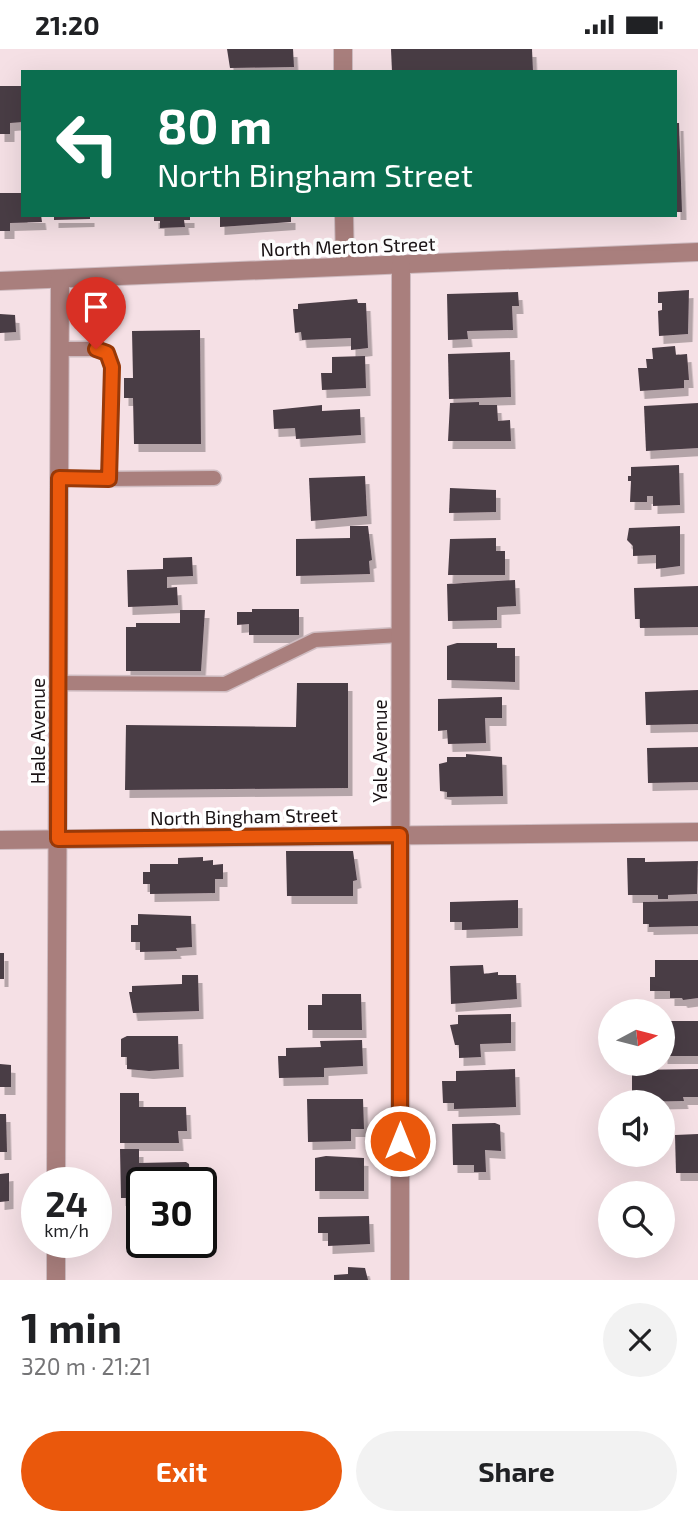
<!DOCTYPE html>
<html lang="en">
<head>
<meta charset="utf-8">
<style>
  :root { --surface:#fff; --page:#f2f2f2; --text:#202124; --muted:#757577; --accent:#ea580c }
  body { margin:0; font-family:"Exo 2",sans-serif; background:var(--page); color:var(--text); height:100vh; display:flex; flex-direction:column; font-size:26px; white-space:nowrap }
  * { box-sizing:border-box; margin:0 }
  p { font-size:23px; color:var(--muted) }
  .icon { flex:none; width:38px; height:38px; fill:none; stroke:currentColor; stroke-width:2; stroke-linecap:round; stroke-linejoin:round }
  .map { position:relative; height:1231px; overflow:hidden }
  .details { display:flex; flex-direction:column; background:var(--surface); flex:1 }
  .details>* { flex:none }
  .guide { position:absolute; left:21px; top:21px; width:656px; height:147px; border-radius:0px; box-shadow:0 7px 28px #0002; background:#0b6e4f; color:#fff; overflow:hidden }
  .needle { width:46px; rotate:83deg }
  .fabs { position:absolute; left:598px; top:950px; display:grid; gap:14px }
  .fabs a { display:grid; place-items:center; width:77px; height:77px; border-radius:50%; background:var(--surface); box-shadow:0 7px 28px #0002; font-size:35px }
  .speed { position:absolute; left:21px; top:1118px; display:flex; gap:14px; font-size:35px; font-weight:700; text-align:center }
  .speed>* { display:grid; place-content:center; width:91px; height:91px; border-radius:50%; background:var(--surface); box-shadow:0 7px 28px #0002; line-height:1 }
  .speed small { font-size:18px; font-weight:400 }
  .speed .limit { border:4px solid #111; border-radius:10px; background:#fff; color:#111 }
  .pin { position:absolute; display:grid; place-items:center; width:60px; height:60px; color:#fff; margin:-72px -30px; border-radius:50% 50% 50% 0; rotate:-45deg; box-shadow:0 0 7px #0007 }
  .pin .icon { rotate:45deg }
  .me { position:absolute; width:77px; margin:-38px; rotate:0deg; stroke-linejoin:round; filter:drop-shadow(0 0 5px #0008) }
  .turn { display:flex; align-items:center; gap:24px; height:147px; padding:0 21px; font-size:32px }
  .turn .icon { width:91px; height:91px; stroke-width:2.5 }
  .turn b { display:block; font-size:49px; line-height:60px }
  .round { display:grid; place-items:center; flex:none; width:74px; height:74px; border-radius:37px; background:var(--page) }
  .head { display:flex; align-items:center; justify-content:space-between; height:119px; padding:0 21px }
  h1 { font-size:42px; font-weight:700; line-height:52px }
  .action { display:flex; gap:14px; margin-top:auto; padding:14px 21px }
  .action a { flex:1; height:80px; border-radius:42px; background:var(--accent); color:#fff; font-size:28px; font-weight:700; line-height:80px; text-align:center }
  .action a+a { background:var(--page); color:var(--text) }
  .status { display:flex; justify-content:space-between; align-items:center; height:49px; padding:0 35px; background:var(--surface); direction:ltr }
  .status svg { height:19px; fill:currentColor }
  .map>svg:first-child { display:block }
  .building { fill:#4a3c45; filter:url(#shadow) }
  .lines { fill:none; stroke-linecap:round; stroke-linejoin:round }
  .lane-casing { stroke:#cebbc0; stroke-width:17 }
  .street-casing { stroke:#cebbc0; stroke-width:20 }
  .lane { stroke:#a97f7d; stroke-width:14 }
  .street { stroke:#a97f7d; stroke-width:18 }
  .route-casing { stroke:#983908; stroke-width:18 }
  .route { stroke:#ea580c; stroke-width:12 }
  .labels { text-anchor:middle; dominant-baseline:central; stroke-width:7; stroke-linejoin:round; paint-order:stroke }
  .street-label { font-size:19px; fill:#1a1315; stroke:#fff }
</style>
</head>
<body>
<div class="status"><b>21:20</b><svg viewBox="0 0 49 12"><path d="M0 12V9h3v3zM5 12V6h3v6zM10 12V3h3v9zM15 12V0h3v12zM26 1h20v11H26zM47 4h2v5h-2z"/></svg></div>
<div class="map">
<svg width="698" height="1231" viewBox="0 0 698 1231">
  <defs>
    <filter id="shadow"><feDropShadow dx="4.5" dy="8" stdDeviation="0" flood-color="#0004"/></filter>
  </defs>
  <rect width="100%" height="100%" fill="#f5e0e5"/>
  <g class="building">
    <path d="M 227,0 L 293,0 L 294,18 L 230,19 Z"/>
    <path d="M 391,0 L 532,0 L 533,23 L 392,23 Z"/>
    <path d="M 0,37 L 23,37 L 23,73 L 10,74 L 10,85 L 0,85 Z"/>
    <path d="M 676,74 L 679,74 L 682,163 L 676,163 Z"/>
    <path d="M 0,144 L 23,144 L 23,166 L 41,166 L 42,173 L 10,174 L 10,182 L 0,182 Z"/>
    <path d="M 54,166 L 90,166 L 90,170 L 54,171 Z"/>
    <path d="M 154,166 L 190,166 L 190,171 L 184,171 L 185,178 L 160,179 L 160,172 L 154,172 Z"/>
    <path d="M 220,166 L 291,166 L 291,173 L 220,178 Z"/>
    <path d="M 689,241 L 688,285 L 659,287 L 658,262 L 662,261 L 662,254 L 658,254 L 658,243 Z"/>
    <path d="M 518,243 L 519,257 L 512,257 L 513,281 L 467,282 L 468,290 L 448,291 L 447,245 Z"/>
    <path d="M 357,250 L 358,254 L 366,254 L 368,299 L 351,301 L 351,289 L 302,291 L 301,283 L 295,284 L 293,260 L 298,260 L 298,255 Z"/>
    <path d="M 0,265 L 15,266 L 16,283 L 0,284 Z"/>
    <path d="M 200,281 L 201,395 L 134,395 L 133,349 L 124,349 L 124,329 L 133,329 L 132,282 Z"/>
    <path d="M 675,297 L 676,306 L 687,305 L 689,331 L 684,331 L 684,339 L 640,342 L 638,319 L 647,319 L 646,310 L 653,310 L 652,299 Z"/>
    <path d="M 510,303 L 511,348 L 449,350 L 448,305 Z"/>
    <path d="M 365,307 L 366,339 L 322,341 L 321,324 L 332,324 L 332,308 Z"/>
    <path d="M 479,353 L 479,356 L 497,356 L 498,372 L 510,371 L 511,392 L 448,392 L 450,354 Z"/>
    <path d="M 698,354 L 698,399 L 646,402 L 644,357 Z"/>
    <path d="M 322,356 L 322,362 L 360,360 L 361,386 L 296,390 L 295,379 L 274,380 L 273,361 Z"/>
    <path d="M 679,416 L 680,456 L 653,457 L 653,447 L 647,447 L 647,453 L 630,453 L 631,432 L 628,432 L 628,427 L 631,427 L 631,418 Z"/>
    <path d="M 365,427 L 367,467 L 311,472 L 309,429 Z"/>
    <path d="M 450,439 L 496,441 L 496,463 L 449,464 Z"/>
    <path d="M 350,477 L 368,477 L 372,511 L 369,512 L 370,525 L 296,527 L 296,490 L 350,489 Z"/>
    <path d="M 680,477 L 680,517 L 656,520 L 656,506 L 633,507 L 633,497 L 627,491 L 629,479 Z"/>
    <path d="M 496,489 L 496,502 L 505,502 L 505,526 L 448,526 L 450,490 Z"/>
    <path d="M 192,508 L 193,527 L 167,528 L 167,539 L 177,538 L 178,556 L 128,558 L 127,521 L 163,520 L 163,509 Z"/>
    <path d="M 515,531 L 516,557 L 497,558 L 497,571 L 448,572 L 447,535 Z"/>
    <path d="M 698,537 L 698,578 L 640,579 L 640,570 L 635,570 L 634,539 Z"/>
    <path d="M 252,560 L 299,560 L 299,586 L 249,586 L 249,575 L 237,576 L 237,563 L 252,563 Z"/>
    <path d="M 180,561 L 205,561 L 201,622 L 126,622 L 126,578 L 136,578 L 136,574 L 180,574 Z"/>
    <path d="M 457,594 L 497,594 L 497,599 L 515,599 L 515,633 L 447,631 L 447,597 Z"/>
    <path d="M 297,634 L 348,634 L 348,739 L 125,741 L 126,676 L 296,678 Z"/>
    <path d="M 698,641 L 698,675 L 646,676 L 645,643 Z"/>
    <path d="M 502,648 L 502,669 L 485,669 L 486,694 L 448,695 L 447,681 L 438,682 L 438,650 Z"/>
    <path d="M 698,698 L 698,733 L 648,734 L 647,699 Z"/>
    <path d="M 466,705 L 502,708 L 503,747 L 447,748 L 447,743 L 440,742 L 439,715 L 447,713 L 447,708 L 466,708 Z"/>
    <path d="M 286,802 L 353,802 L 357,831 L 353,832 L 353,847 L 287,847 Z"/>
    <path d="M 203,808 L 203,812 L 213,811 L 213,816 L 223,815 L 223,830 L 215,830 L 215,844 L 150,845 L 150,835 L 143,835 L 143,823 L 150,823 L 150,815 L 178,815 L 178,809 Z"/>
    <path d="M 627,809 L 645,809 L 645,813 L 698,812 L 697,845 L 668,846 L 668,850 L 658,850 L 658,846 L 628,846 Z"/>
    <path d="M 518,851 L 518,879 L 462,881 L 462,873 L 450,873 L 450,853 Z"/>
    <path d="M 698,852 L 698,877 L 649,878 L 649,875 L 643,875 L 643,853 Z"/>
    <path d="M 138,865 L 191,867 L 192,898 L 176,899 L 177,902 L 140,903 L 140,893 L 131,893 L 131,876 L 138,876 Z"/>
    <rect x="0" y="904" width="4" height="26"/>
    <path d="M 655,911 L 698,911 L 698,949 L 683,951 L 682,949 L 670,949 L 670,942 L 650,942 L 650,928 L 655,928 Z"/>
    <path d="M 483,916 L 484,925 L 498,923 L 498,926 L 516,926 L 517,950 L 451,955 L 450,917 Z"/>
    <path d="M 182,926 L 198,926 L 199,962 L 133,964 L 129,943 L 132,943 L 132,937 L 182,935 Z"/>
    <path d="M 322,945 L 361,945 L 362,981 L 308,981 L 308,956 L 322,956 Z"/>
    <path d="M 511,965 L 511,994 L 480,995 L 481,1008 L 459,1009 L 459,996 L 455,996 L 450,976 L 458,975 L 458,966 Z"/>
    <rect x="663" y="972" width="35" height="35"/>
    <path d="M 127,987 L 178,987 L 179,1020 L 149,1022 L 127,1020 L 127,1008 L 121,1008 L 121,990 Z"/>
    <path d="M 362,991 L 363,1017 L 324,1019 L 324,1028 L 279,1029 L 278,1007 L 286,1007 L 286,999 L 321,998 L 320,992 Z"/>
    <path d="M 0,1015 L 11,1016 L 11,1038 L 0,1038 Z"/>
    <path d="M 515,1020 L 516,1058 L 454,1060 L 454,1054 L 443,1054 L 442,1032 L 456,1032 L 456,1022 Z"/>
    <path d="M 698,1020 L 698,1048 L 683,1048 L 684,1052 L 632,1053 L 632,1021 Z"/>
    <path d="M 120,1044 L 139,1044 L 139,1058 L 186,1058 L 187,1082 L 178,1082 L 179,1094 L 120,1094 Z"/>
    <path d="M 307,1050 L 363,1050 L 364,1080 L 351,1080 L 351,1092 L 308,1093 Z"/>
    <path d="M 0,1065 L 6,1065 L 7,1103 L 0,1103 Z"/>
    <path d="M 495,1074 L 500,1076 L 501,1102 L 485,1101 L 486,1123 L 474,1123 L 474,1116 L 453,1116 L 452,1075 Z"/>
    <path d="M 698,1085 L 698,1124 L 676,1124 L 675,1086 Z"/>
    <path d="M 120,1100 L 139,1100 L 139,1114 L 186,1113 L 189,1115 L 190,1134 L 142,1134 L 142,1149 L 121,1149 Z"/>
    <path d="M 326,1107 L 364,1109 L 364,1142 L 315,1142 L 315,1109 Z"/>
    <path d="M 9,1124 L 9,1152 L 0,1153 L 0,1125 Z"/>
    <path d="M 369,1167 L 370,1195 L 328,1197 L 328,1184 L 318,1184 L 318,1168 Z"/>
    <path d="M 348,1218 L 365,1219 L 368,1231 L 334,1231 L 334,1226 L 348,1225 Z"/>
  </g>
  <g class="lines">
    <g class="lane-casing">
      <g id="lane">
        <path d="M 59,429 L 109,430 L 112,318 L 107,304 L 96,300 L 60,300"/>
        <path d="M 109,430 L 214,429"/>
        <path d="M 58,634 L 225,635 L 315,591 L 400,586"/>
      </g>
    </g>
    <g class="street-casing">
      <g id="street">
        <path d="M 343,0 L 343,23"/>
        <path d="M 344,166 L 345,217"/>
        <path d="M 0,232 L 698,203"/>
        <path d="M 0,791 L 698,783"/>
        <path d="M 56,1134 L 60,230"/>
        <path d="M 56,1231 L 56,1194"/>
        <path d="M 400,1231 L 401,216"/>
      </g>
    </g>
    <use href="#lane" class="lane"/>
    <use href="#street" class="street"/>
  </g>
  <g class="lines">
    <g class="route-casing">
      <path id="route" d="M 96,300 L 107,304 L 112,318 L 109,430 L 59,429 L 58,790 L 400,786 L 400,1092"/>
    </g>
    <use href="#route" class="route"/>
  </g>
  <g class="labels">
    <g class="street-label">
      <text transform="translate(348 197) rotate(-2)">North Merton Street</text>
      <text transform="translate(37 682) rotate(-90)">Hale Avenue</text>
      <text transform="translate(379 702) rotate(-90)">Yale Avenue</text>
      <text transform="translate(244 767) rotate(-1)">North Bingham Street</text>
    </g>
  </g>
</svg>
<div class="fabs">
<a><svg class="needle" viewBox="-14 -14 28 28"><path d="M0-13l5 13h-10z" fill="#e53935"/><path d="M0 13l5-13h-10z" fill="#757577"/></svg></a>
<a><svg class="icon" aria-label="sound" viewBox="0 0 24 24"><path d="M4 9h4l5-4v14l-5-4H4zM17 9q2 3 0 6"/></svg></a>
<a><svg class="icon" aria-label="search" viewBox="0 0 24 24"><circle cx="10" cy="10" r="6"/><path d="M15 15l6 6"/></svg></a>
</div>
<div class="speed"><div>24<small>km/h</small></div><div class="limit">30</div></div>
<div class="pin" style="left:96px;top:300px;background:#d93025"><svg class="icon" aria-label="arrive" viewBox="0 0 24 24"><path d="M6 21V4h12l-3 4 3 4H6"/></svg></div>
<svg class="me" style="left:400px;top:1092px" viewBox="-20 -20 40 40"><circle r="17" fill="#ea580c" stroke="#fff" stroke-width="3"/><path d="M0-11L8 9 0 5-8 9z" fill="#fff"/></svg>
<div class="guide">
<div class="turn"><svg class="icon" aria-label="left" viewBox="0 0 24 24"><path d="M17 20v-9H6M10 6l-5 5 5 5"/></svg><div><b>80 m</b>North Bingham Street</div></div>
</div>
</div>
<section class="details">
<div class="head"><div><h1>1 min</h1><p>320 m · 21:21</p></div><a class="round"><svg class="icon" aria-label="close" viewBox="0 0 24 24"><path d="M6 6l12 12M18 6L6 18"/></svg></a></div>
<div class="action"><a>Exit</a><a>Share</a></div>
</section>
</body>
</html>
